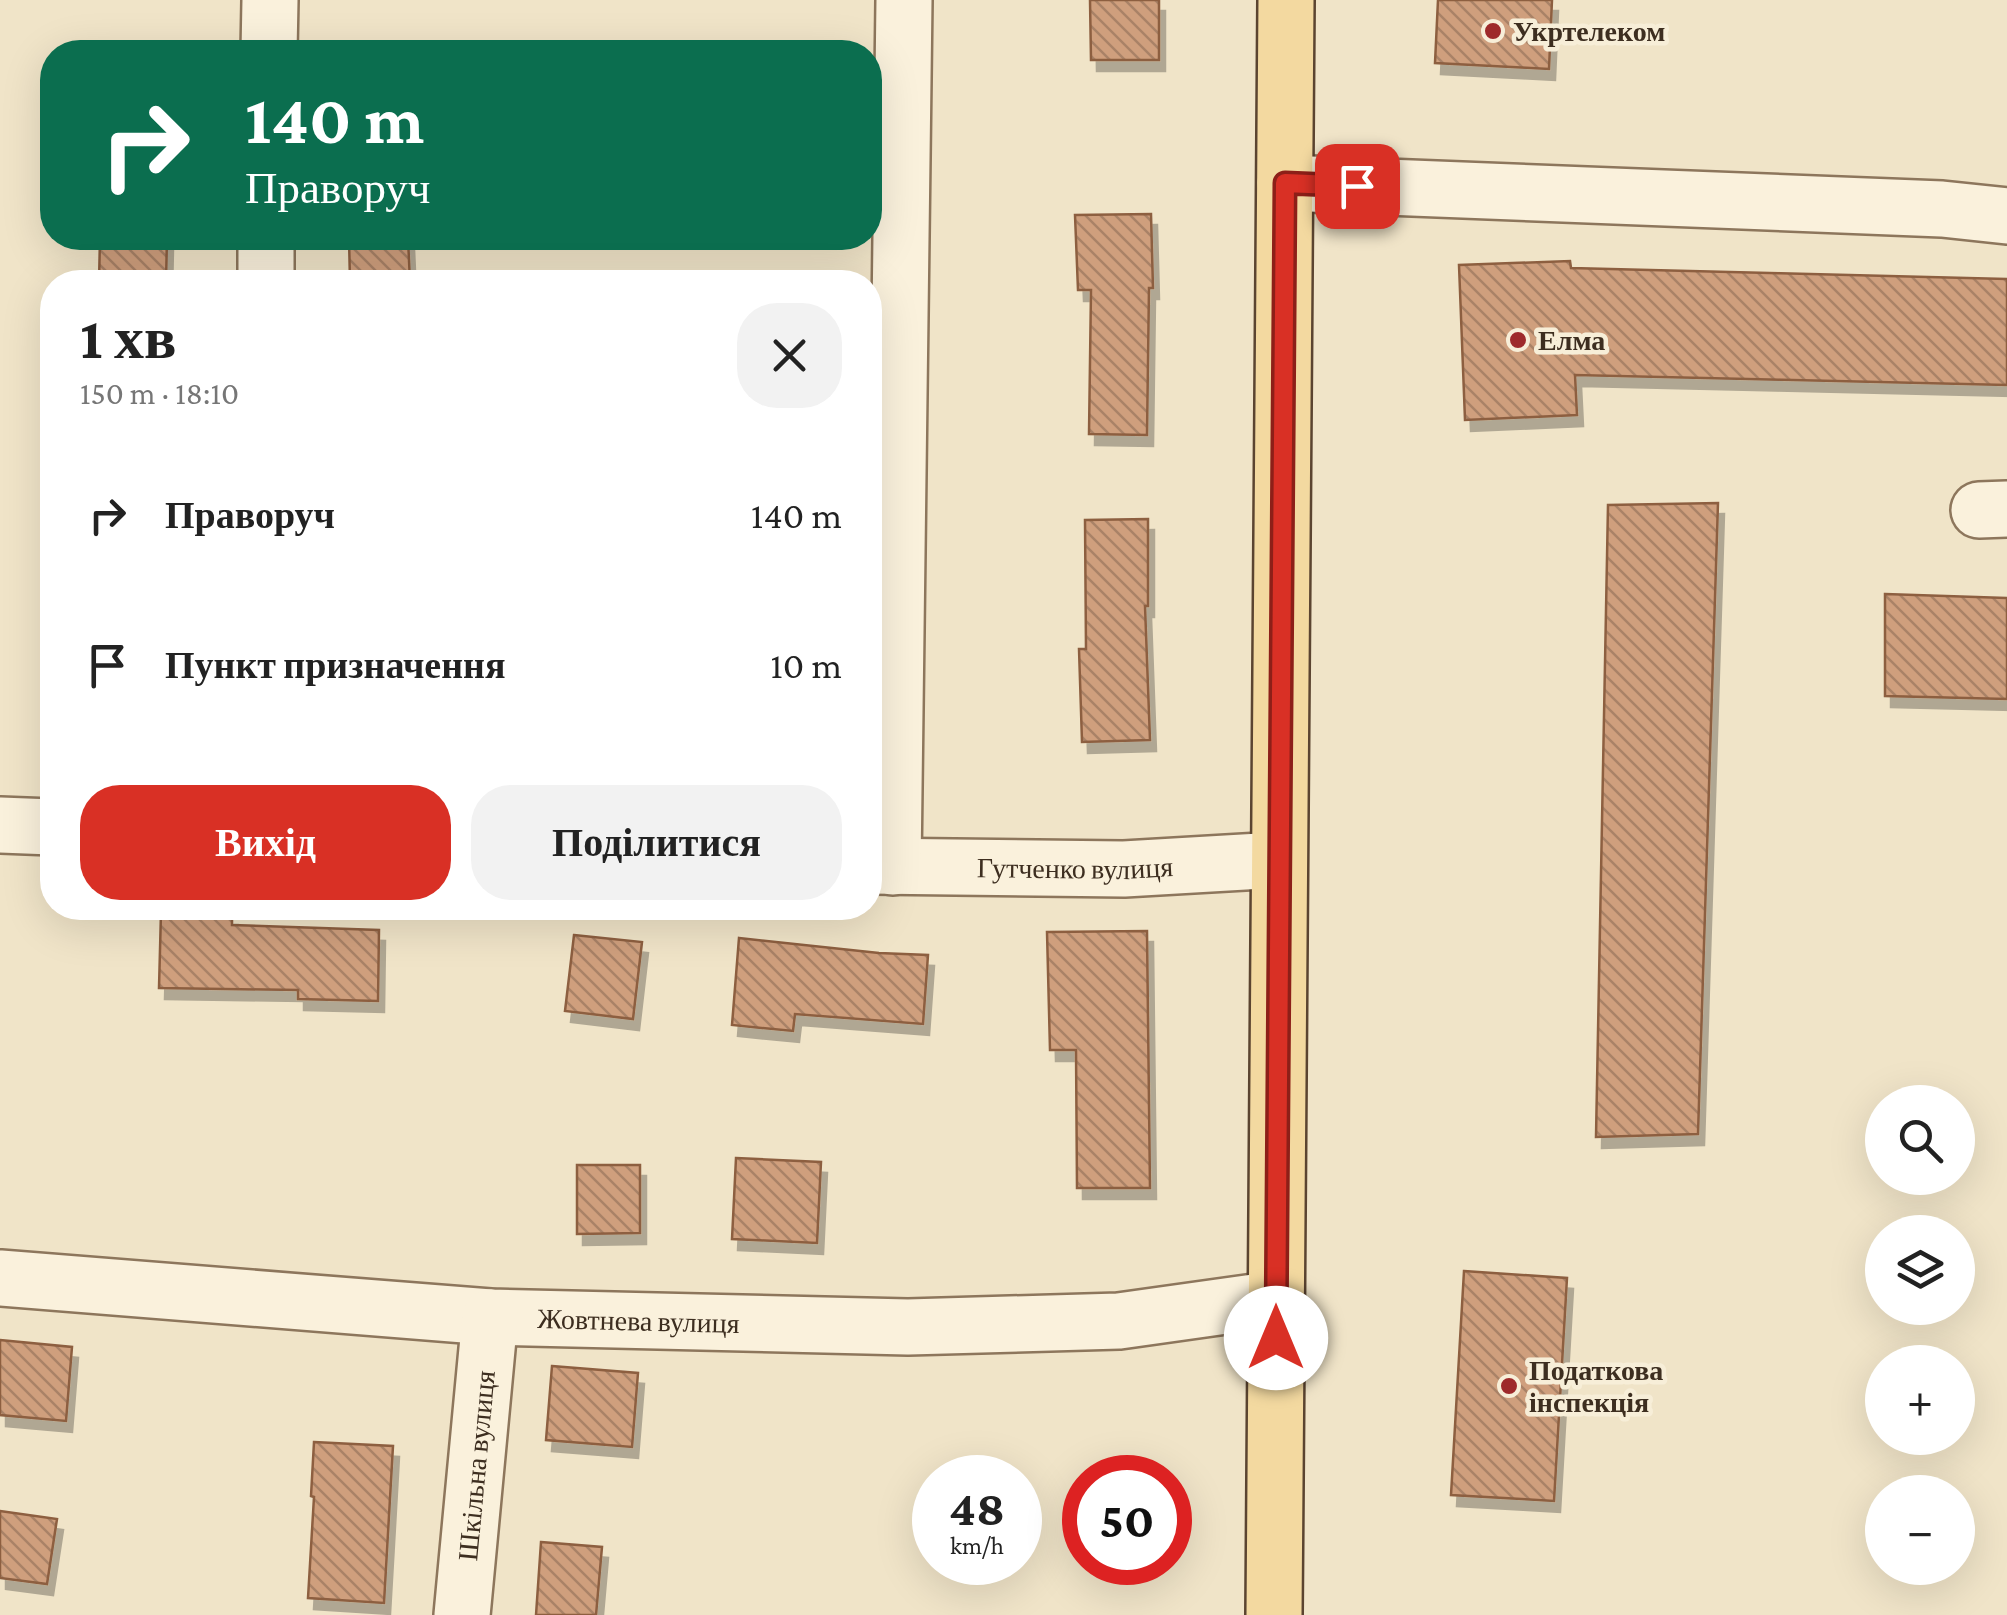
<!DOCTYPE html>
<html lang="uk">
<head>
<meta charset="utf-8">
<style>
  :root { --surface:#fff; --page:#f2f2f2; --text:#222; --muted:#767676; --accent:#d93025 }
  body { margin:0; font-family:"Crimson Pro",serif; background:var(--page); color:var(--text); height:100vh; display:flex; flex-direction:column; font-size:38px; white-space:nowrap }
  * { box-sizing:border-box; margin:0 }
  p { font-size:32px; color:var(--muted) }
  .icon { flex:none; width:55px; height:55px; fill:none; stroke:currentColor; stroke-width:2; stroke-linecap:round; stroke-linejoin:round }
  .map { position:relative; flex:1; overflow:hidden }
  .drawer { position:absolute; left:40px; top:270px; width:842px; height:650px; display:flex; flex-direction:column; background:var(--surface); border-radius:40px; box-shadow:0 10px 40px #0002 }
  .drawer>* { flex:none }
  .banner { position:absolute; left:40px; top:40px; width:842px; height:210px; border-radius:40px; box-shadow:0 10px 40px #0002; background:#0b6e4f; color:#fff; overflow:hidden }
  .fabs { position:absolute; left:1865px; top:1085px; display:grid; gap:20px }
  .fabs a { display:grid; place-items:center; width:110px; height:110px; border-radius:50%; background:var(--surface); box-shadow:0 10px 40px #0002; font-size:50px }
  .speed { position:absolute; left:912px; top:1455px; display:flex; gap:20px; font-size:50px; font-weight:700; text-align:center }
  .speed>* { display:grid; place-content:center; width:130px; height:130px; border-radius:50%; background:var(--surface); box-shadow:0 10px 40px #0002; line-height:1 }
  .speed small { font-size:25px; font-weight:400 }
  .speed .limit { border:15px solid #d22; background:#fff; color:#111 }
  .pin { position:absolute; display:grid; place-items:center; width:85px; height:85px; color:#fff; margin:-42px; border-radius:20px; box-shadow:0 5px 15px #0006 }
  .me { position:absolute; width:110px; margin:-55px; rotate:0deg; stroke-linejoin:round; filter:drop-shadow(0 0 8px #0008) }
  .turn { display:flex; align-items:center; gap:35px; height:210px; padding:0 40px; font-size:45px }
  .turn .icon { width:130px; height:130px; stroke-width:2.5 }
  .turn b { display:block; font-size:70px; line-height:85px }
  .round { display:grid; place-items:center; flex:none; width:105px; height:105px; border-radius:40px; background:var(--page) }
  .overview { display:flex; align-items:center; justify-content:space-between; height:170px; padding:0 40px }
  h1 { font-size:60px; font-weight:700; line-height:75px }
  .cta { display:flex; gap:20px; margin-top:auto; padding:20px 40px }
  .cta a { flex:1; height:115px; border-radius:40px; background:var(--accent); color:#fff; font-size:40px; font-weight:700; line-height:115px; text-align:center }
  .cta a+a { background:var(--page); color:var(--text) }
  ul { padding:0; list-style:none }
  li { display:flex; align-items:center; gap:30px; height:150px; padding:0 40px }
  li div { flex:1 }
  li b { display:block; font-size:38px }
  li em { font-style:normal }
  .map>svg:first-child { display:block }
  .building { fill:url(#building-back-hatch); stroke:#8d5f41; stroke-width:2.5; filter:url(#shadow) }
  .lines { fill:none; stroke-linecap:round; stroke-linejoin:round }
  .minor-casing { stroke:#8d765c; stroke-width:60 }
  .major-casing { stroke:#5b4430; stroke-width:60 }
  .minor { stroke:#faf1dc; stroke-width:55 }
  .major { stroke:#f3d9a0; stroke-width:55 }
  .route-casing { stroke:#8d1f18; stroke-width:25 }
  .route { stroke:#d93025; stroke-width:18 }
  .poi-dot { fill:#9e2a2b; stroke:#f7eed8; stroke-width:4 }
  .labels { text-anchor:middle; dominant-baseline:central; stroke-width:9; stroke-linejoin:round; paint-order:stroke }
  .poi-label { font-size:28px; font-weight:bold; fill:#3d2e20; stroke:#f7eed8; text-anchor:start }
  .street-label { font-size:28px; fill:#3d2e20; stroke:#f7eed8 }
</style>
</head>
<body>
<div class="map">
<svg width="2007" height="1615" viewBox="0 0 2007 1615">
  <defs>
    <pattern id="building-back-hatch" width="6" height="6" patternUnits="userSpaceOnUse" patternTransform="scale(2.5)"><rect width="6" height="6" fill="#cf9f7d"/><path d="M-1 5l2 2M0 0l6 6M5-1l2 2" fill="none" stroke="#a98266"/></pattern>
    <filter id="shadow"><feDropShadow dx="6" dy="11" stdDeviation="0" flood-color="#0004"/></filter>
  </defs>
  <rect width="100%" height="100%" fill="#f0e4c8"/>
  <g class="building">
    <path d="M 1090,0 L 1159,0 L 1159,60 L 1091,60 Z"/>
    <path d="M 1438,0 L 1552,0 L 1549,69 L 1435,63 Z"/>
    <path d="M 1151,214 L 1153,288 L 1149,288 L 1147,435 L 1089,434 L 1091,290 L 1078,290 L 1075,215 Z"/>
    <path d="M 100,238 L 167,238 L 166,282 L 99,282 Z"/>
    <path d="M 349,238 L 408,238 L 410,282 L 350,282 Z"/>
    <path d="M 1570,261 L 1571,268 L 2007,279 L 2007,385 L 1575,375 L 1577,415 L 1465,420 L 1459,265 Z"/>
    <path d="M 1718,503 L 1698,1134 L 1596,1137 L 1608,505 Z"/>
    <path d="M 1148,519 L 1148,606 L 1145,606 L 1150,740 L 1082,742 L 1079,649 L 1086,649 L 1085,520 Z"/>
    <path d="M 1885,594 L 2007,598 L 2007,699 L 1885,696 Z"/>
    <path d="M 161,912 L 232,914 L 232,925 L 379,930 L 378,1001 L 298,999 L 298,990 L 159,988 Z"/>
    <path d="M 1147,931 L 1150,1188 L 1077,1188 L 1076,1050 L 1050,1050 L 1047,932 Z"/>
    <path d="M 574,935 L 642,942 L 633,1019 L 565,1011 Z"/>
    <path d="M 739,938 L 879,953 L 928,955 L 923,1024 L 795,1014 L 793,1031 L 732,1025 Z"/>
    <path d="M 736,1158 L 821,1162 L 817,1243 L 732,1239 Z"/>
    <path d="M 577,1165 L 640,1165 L 640,1233 L 577,1234 Z"/>
    <path d="M 1464,1271 L 1567,1278 L 1554,1501 L 1451,1495 Z"/>
    <path d="M 0,1340 L 72,1347 L 66,1421 L 0,1415 Z"/>
    <path d="M 552,1366 L 638,1373 L 632,1447 L 546,1440 Z"/>
    <path d="M 314,1442 L 393,1446 L 384,1603 L 308,1598 L 314,1497 L 311,1496 Z"/>
    <path d="M 0,1511 L 57,1519 L 47,1584 L 0,1578 Z"/>
    <path d="M 541,1542 L 602,1547 L 596,1615 L 536,1615 Z"/>
  </g>
  <g class="lines">
    <g class="minor-casing">
      <g id="minor">
        <path d="M 269,52 L 270,0"/>
        <path d="M 1285,183 L 1942,209 L 2007,216"/>
        <path d="M 266,282 L 266,238"/>
        <path d="M 1979,510 L 2007,509"/>
        <path d="M 0,825 L 52,827"/>
        <path id="s1" d="M 870,866 L 1124,869 L 1279,860"/>
        <path d="M 893,867 L 904,0"/>
        <path id="s2" d="M 0,1278 L 490,1317 L 908,1327 L 1119,1321 L 1276,1299"/>
        <path id="s3" d="M 462,1615 L 490,1317"/>
      </g>
    </g>
    <g class="major-casing">
      <path id="major" d="M 1274,1615 L 1286,0"/>
    </g>
    <use href="#minor" class="minor"/>
    <use href="#major" class="major"/>
  </g>
  <g class="lines">
    <g class="route-casing">
      <path id="route" d="M 1276,1338 L 1285,183 L 1357,186"/>
    </g>
    <use href="#route" class="route"/>
  </g>
  <g class="poi-dot">
    <circle cx="1493" cy="31" r="10"/>
    <circle cx="1518" cy="340" r="10"/>
    <circle cx="1509" cy="1386" r="10"/>
  </g>
  <g class="labels">
    <g class="poi-label">
      <text x="1513" y="31">Укртелеком</text>
      <text x="1538" y="340">Елма</text>
      <text x="1529" y="1370">Податкова<tspan x="1529" dy="32">інспекція</tspan></text>
    </g>
    <g class="street-label">
      <text stroke="none"><textPath href="#s1" startOffset="205">Гутченко вулиця</textPath></text>
      <text stroke="none"><textPath href="#s2" startOffset="640">Жовтнева вулиця</textPath></text>
      <text stroke="none"><textPath href="#s3" startOffset="150">Шкільна вулиця</textPath></text>
    </g>
  </g>
</svg>
<div class="fabs">
<a><svg class="icon" aria-label="search" viewBox="0 0 24 24"><circle cx="10" cy="10" r="6"/><path d="M15 15l6 6"/></svg></a>
<a><svg class="icon" aria-label="layers" viewBox="0 0 24 24"><path d="M12 4l9 5-9 5-9-5zM3 14l9 5 9-5"/></svg></a>
<a>+</a>
<a>−</a>
</div>
<div class="speed"><div>48<small>km/h</small></div><div class="limit">50</div></div>
<div class="pin" style="left:1357px;top:186px;background:#d93025"><svg class="icon" aria-label="arrive" viewBox="0 0 24 24"><path d="M6 21V4h12l-3 4 3 4H6"/></svg></div>
<svg class="me" style="left:1276px;top:1338px" viewBox="-20 -20 40 40"><circle r="19" fill="#fff"/><path d="M0-13L10 11 0 6-10 11z" fill="#d93025"/></svg>
<div class="banner">
<div class="turn"><svg class="icon" aria-label="right" viewBox="0 0 24 24"><path d="M7 20v-9h11M14 6l5 5-5 5"/></svg><div><b>140 m</b>Праворуч</div></div>
</div>
<section class="drawer">
<div class="overview"><div><h1>1 хв</h1><p>150 m · 18:10</p></div><a class="round"><svg class="icon" aria-label="close" viewBox="0 0 24 24"><path d="M6 6l12 12M18 6L6 18"/></svg></a></div>
<ul>
<li><svg class="icon" aria-label="right" viewBox="0 0 24 24"><path d="M7 20v-9h11M14 6l5 5-5 5"/></svg><div><b>Праворуч</b></div><em>140 m</em></li>
<li><svg class="icon" aria-label="arrive" viewBox="0 0 24 24"><path d="M6 21V4h12l-3 4 3 4H6"/></svg><div><b>Пункт призначення</b></div><em>10 m</em></li>
</ul>
<div class="cta"><a>Вихід</a><a>Поділитися</a></div>
</section>
</div>
</body>
</html>
